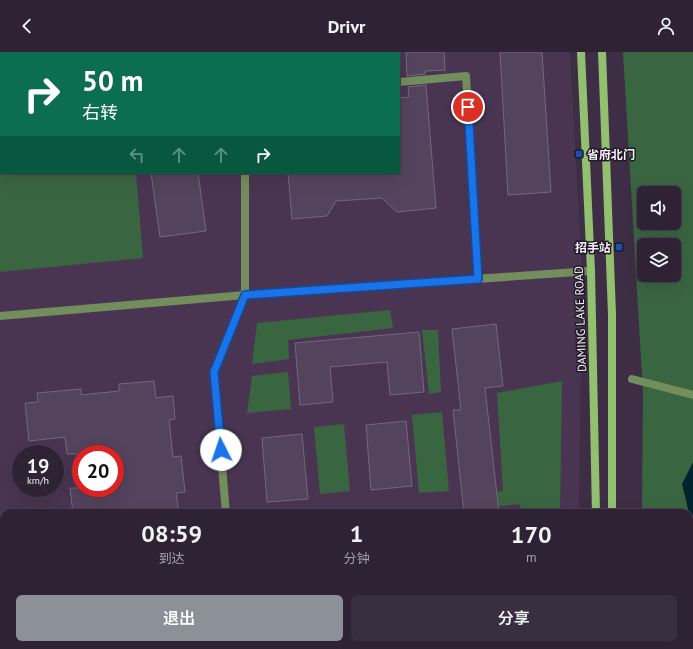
<!DOCTYPE html>
<html lang="zh">
<head>
<meta charset="utf-8">
<style>
  :root { --surface:#2e2234; --page:#3a2f40; --text:#f1f3f6; --muted:#a7a4ac; --line:#493f4f; --accent:#8c9099 }
  body { margin:0; font-family:"PT Sans","Noto Sans SC",sans-serif; background:var(--page); color:var(--text); height:100vh; display:flex; flex-direction:column; font-size:15px; white-space:nowrap }
  * { box-sizing:border-box; margin:0 }
  p { font-size:13px; color:var(--muted) }
  .icon { flex:none; width:22px; height:22px; fill:none; stroke:currentColor; stroke-width:2; stroke-linecap:round; stroke-linejoin:round }
  .map { position:relative; flex:1; overflow:hidden }
  .drawer { position:absolute; left:0px; top:457px; width:693px; height:140px; display:flex; flex-direction:column; background:var(--surface); border-radius:12px 12px 0 0; box-shadow:0 4px 16px #0002,0 0 0 1px var(--line) }
  .drawer>* { flex:none }
  .guide { position:absolute; left:0px; top:0px; width:400px; height:122px; box-shadow:0 4px 16px #0002,0 0 0 1px var(--line); background:#0b6e4f; color:#fff; overflow:hidden }
  .fabs { position:absolute; left:637px; top:134px; display:grid; gap:8px }
  .fabs a { display:grid; place-items:center; width:44px; height:44px; border-radius:6px; background:var(--surface); box-shadow:0 4px 16px #0002,0 0 0 1px var(--line); font-size:20px }
  .speed { position:absolute; left:12px; top:393px; display:flex; gap:8px; font-size:20px; font-weight:700; text-align:center }
  .speed>* { display:grid; place-content:center; width:52px; height:52px; border-radius:50%; background:var(--surface); box-shadow:0 4px 16px #0002,0 0 0 1px var(--line); line-height:1 }
  .speed small { font-size:10px; font-weight:400 }
  .speed .limit { border:6px solid #d22; background:#fff; color:#111 }
  .pin { position:absolute; display:grid; place-items:center; width:34px; height:34px; color:#fff; margin:-17px; border:2px solid #fff; border-radius:50%; box-shadow:0 1px 4px #0007 }
  .me { position:absolute; width:44px; margin:-22px; rotate:356deg; stroke-linejoin:round; filter:drop-shadow(0 0 3px #0008) }
  .turn { display:flex; align-items:center; gap:14px; height:84px; padding:0 16px; font-size:18px }
  .turn .icon { width:52px; height:52px; stroke-width:2.5 }
  .turn b { display:block; font-size:28px; line-height:34px }
  .lanes { display:flex; align-items:center; height:38px; padding:0 16px; background:#0003; justify-content:center; gap:20px; direction:ltr }
  .lanes .off { opacity:.35 }
  .eta { display:flex; justify-content:space-evenly; align-items:center; height:68px; text-align:center }
  .eta b { font-size:24px; font-weight:600; line-height:28px }
  .cta { display:flex; gap:8px; margin-top:auto; padding:8px 16px }
  .cta a { flex:1; height:46px; border-radius:6px; background:var(--accent); color:#fff; font-size:16px; font-weight:600; line-height:46px; text-align:center }
  .cta a+a { background:var(--page); color:var(--text) }
  header { display:flex; justify-content:space-between; align-items:center; height:52px; padding:0 16px; background:var(--surface); font-size:18px; font-weight:600 }
  .map>svg:first-child { display:block }
  .built { fill:#493552; fill-rule:evenodd }
  .green { fill:#3a6541; fill-rule:evenodd }
  .water { fill:#00242f }
  .building { fill:#54435c; stroke:#776680 }
  .lines { fill:none; stroke-linecap:round; stroke-linejoin:round }
  .lane { stroke:#728e5d; stroke-width:8 }
  .secondary { stroke:#93c070; stroke-width:8 }
  .route-casing { stroke:#114b97; stroke-width:10 }
  .route { stroke:#1a73e8; stroke-width:7 }
  .transit-dot { fill:#1a4fb4; stroke:#201924; stroke-width:1.5 }
  .labels { text-anchor:middle; dominant-baseline:central; stroke-width:3; stroke-linejoin:round; paint-order:stroke }
  .poi-label { font-size:12px; font-weight:bold; fill:#f8eefd; stroke:#201924; text-anchor:start }
  .street-label { font-size:12px; fill:#f8eefd; stroke:#201924 }
</style>
</head>
<body>
<header><svg class="icon" aria-label="back" viewBox="0 0 24 24"><path d="M15 5l-7 7 7 7"/></svg>Drivr<svg class="icon" aria-label="person" viewBox="0 0 24 24"><circle cx="12" cy="8" r="4"/><path d="M4 21q1-7 8-7t8 7"/></svg></header>
<div class="map">
<svg width="693" height="597" viewBox="0 0 693 597">
  <rect width="100%" height="100%" fill="#3e2e45"/>
  <path class="built" d="M 0,0 L 570,0 L 582,220 L 579,461 L 4,461 L 4,593 L 577,593 L 577,597 L 0,597 ZM 1,1 L 399,1 L 399,121 L 1,121 ZM 21,402 L 55,402 L 55,436 L 21,436 ZM 81,402 L 115,402 L 115,436 L 81,436 Z"/>
  <g class="green">
    <path d="M 623,0 L 693,0 L 693,597 L 641,597 L 641,593 L 689,593 L 689,461 L 642,461 L 643,340 ZM 644,141 L 674,141 L 674,171 L 644,171 ZM 644,193 L 674,193 L 674,223 L 644,223 Z"/>
    <path d="M 0,59 L 1,121 L 136,121 L 143,206 L 0,220 Z"/>
    <path d="M 390,258 L 393,276 L 288,288 L 289,307 L 252,312 L 257,271 Z"/>
    <path d="M 422,278 L 438,278 L 441,340 L 429,342 Z"/>
    <path d="M 288,320 L 291,357 L 247,361 L 252,324 Z"/>
    <path d="M 562,329 L 560,461 L 521,461 L 520,452 L 467,458 L 465,443 L 503,439 L 497,341 Z"/>
    <path d="M 442,360 L 449,439 L 419,441 L 412,363 Z"/>
    <path d="M 344,372 L 350,439 L 320,442 L 314,375 Z"/>
    <rect x="334" y="593" width="42" height="4"/>
  </g>
  <path class="water" d="M 693,410 L 693,478 L 682,432 Z"/>
  <g class="building">
    <path d="M 406,0 L 444,0 L 445,18 L 425,19 L 425,22 L 407,24 Z"/>
    <path d="M 500,0 L 542,0 L 551,140 L 508,143 Z"/>
    <path d="M 426,33 L 436,156 L 397,160 L 382,146 L 336,149 L 327,164 L 292,167 L 288,121 L 399,121 L 399,46 L 409,45 L 408,35 Z"/>
    <path d="M 151,121 L 198,121 L 206,179 L 160,185 Z"/>
    <path d="M 496,272 L 503,334 L 485,336 L 499,461 L 464,461 L 453,358 L 461,358 L 452,277 Z"/>
    <path d="M 419,280 L 424,340 L 390,343 L 387,310 L 330,315 L 333,350 L 300,353 L 295,291 Z"/>
    <path d="M 154,329 L 156,346 L 173,344 L 175,367 L 169,368 L 173,405 L 181,404 L 185,440 L 176,441 L 179,461 L 73,461 L 70,436 L 115,436 L 115,402 L 67,402 L 65,385 L 29,389 L 25,351 L 38,350 L 37,341 L 81,337 L 81,343 L 119,339 L 119,332 Z"/>
    <path d="M 406,369 L 412,434 L 371,438 L 366,373 Z"/>
    <path d="M 302,382 L 308,447 L 267,450 L 262,386 Z"/>
  </g>
  <g class="lines">
    <g class="lane">
      <path d="M 399,30 L 466,24 L 478,227"/>
      <path d="M 0,264 L 245,243 L 591,219"/>
      <path d="M 632,327 L 693,343"/>
      <path d="M 226,461 L 214,320 L 245,243 L 245,121"/>
      <path d="M 0,559 L 4,559"/>
      <path d="M 237,593 L 237,597"/>
    </g>
    <g class="secondary">
      <path d="M 581,0 L 591,219 L 596,461"/>
      <path d="M 602,0 L 612,262 L 612,461"/>
      <path d="M 592,597 L 592,593"/>
      <path d="M 610,597 L 610,593"/>
    </g>
  </g>
  <g class="lines">
    <g class="route-casing">
      <path id="route" d="M 221,398 L 214,320 L 245,243 L 478,227 L 468,55"/>
    </g>
    <use href="#route" class="route"/>
  </g>
  <g class="transit-dot">
    <rect x="575" y="98" width="8" height="8" rx="2"/>
    <rect x="615" y="191" width="8" height="8" rx="2"/>
  </g>
  <g class="labels">
    <g class="poi-label">
      <text x="587" y="102">省府北门</text>
      <text x="611" y="195" text-anchor="end">招手站</text>
    </g>
    <g class="street-label">
      <text transform="translate(580 267) rotate(-92)">DAMING LAKE ROAD</text>
    </g>
  </g>
</svg>
<div class="fabs">
<a><svg class="icon" aria-label="sound" viewBox="0 0 24 24"><path d="M4 9h4l5-4v14l-5-4H4zM17 9q2 3 0 6"/></svg></a>
<a><svg class="icon" aria-label="layers" viewBox="0 0 24 24"><path d="M12 4l9 5-9 5-9-5zM3 14l9 5 9-5"/></svg></a>
</div>
<div class="speed"><div>19<small>km/h</small></div><div class="limit">20</div></div>
<div class="pin" style="left:468px;top:55px;background:#d93025"><svg class="icon" aria-label="arrive" viewBox="0 0 24 24"><path d="M6 21V4h12l-3 4 3 4H6"/></svg></div>
<svg class="me" style="left:221px;top:398px" viewBox="-20 -20 40 40"><circle r="19" fill="#fff"/><path d="M0-13L10 11 0 6-10 11z" fill="#1a73e8"/></svg>
<div class="guide">
<div class="turn"><svg class="icon" aria-label="right" viewBox="0 0 24 24"><path d="M7 20v-9h11M14 6l5 5-5 5"/></svg><div><b>50 m</b>右转</div></div>
<div class="lanes"><svg class="icon off" aria-label="left" viewBox="0 0 24 24"><path d="M17 20v-9H6M10 6l-5 5 5 5"/></svg><svg class="icon off" aria-label="ahead" viewBox="0 0 24 24"><path d="M12 20V5M6 11l6-6 6 6"/></svg><svg class="icon off" aria-label="ahead" viewBox="0 0 24 24"><path d="M12 20V5M6 11l6-6 6 6"/></svg><svg class="icon" aria-label="right" viewBox="0 0 24 24"><path d="M7 20v-9h11M14 6l5 5-5 5"/></svg></div>
</div>
<section class="drawer">
<div class="eta">
<div><b>08:59</b><p>到达</p></div>
<div><b>1</b><p>分钟</p></div>
<div><b>170</b><p>m</p></div>
</div>
<div class="cta"><a>退出</a><a>分享</a></div>
</section>
</div>
</body>
</html>
